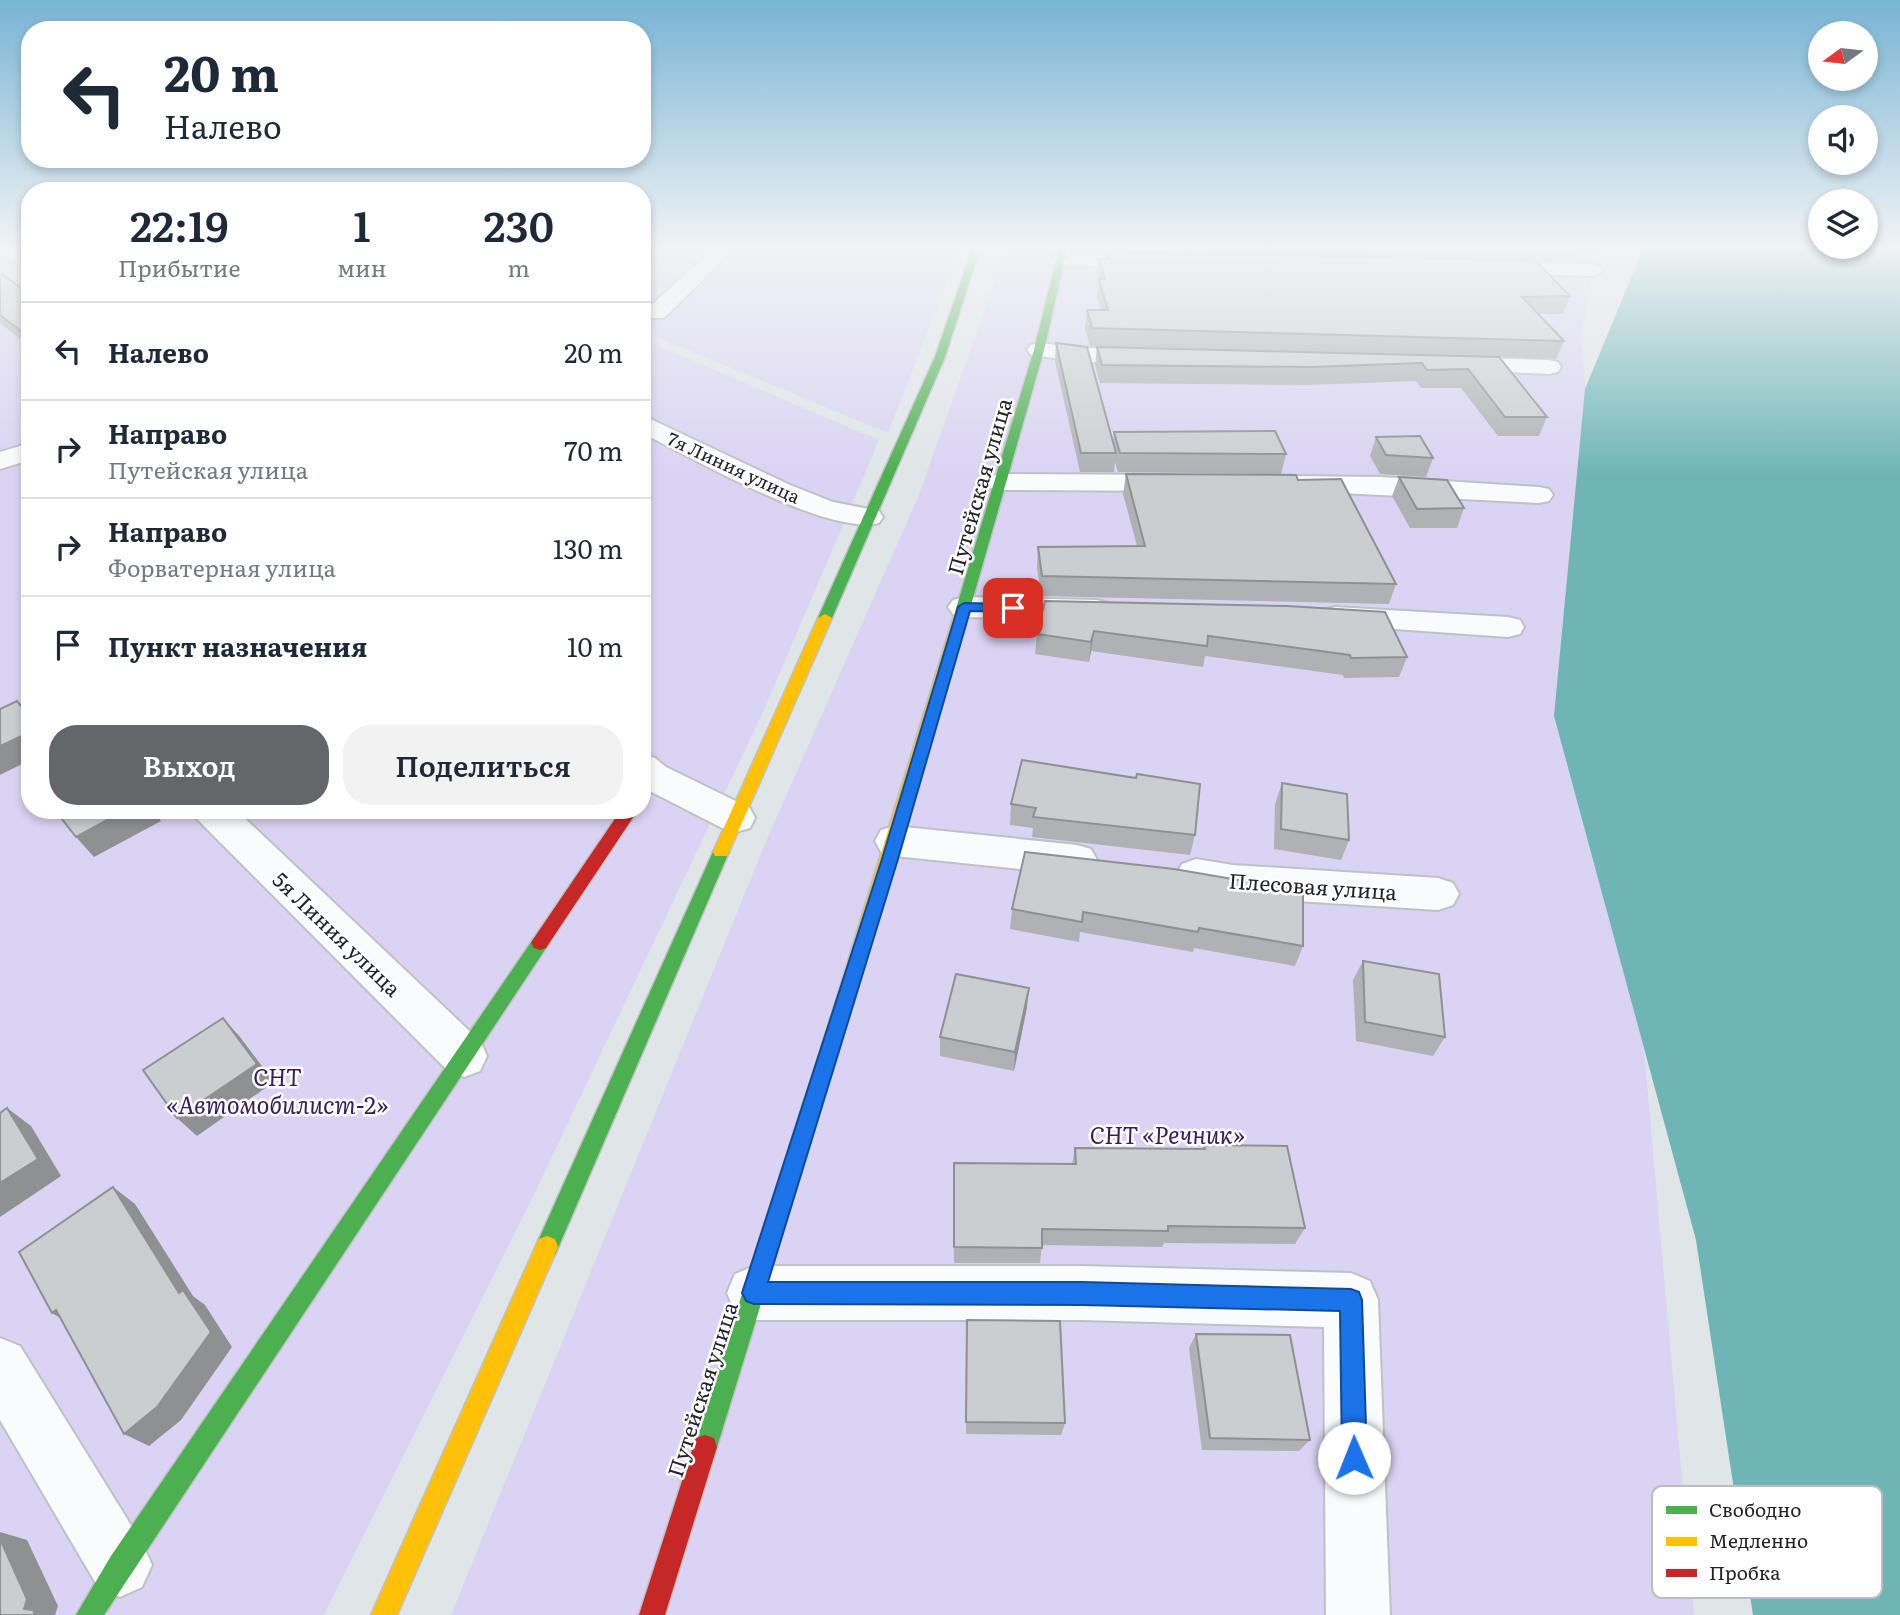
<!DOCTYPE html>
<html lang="ru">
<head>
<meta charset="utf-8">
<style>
  :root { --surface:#fff; --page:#f2f2f3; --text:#1f2937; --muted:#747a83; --line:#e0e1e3; --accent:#64676a }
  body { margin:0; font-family:Literata,serif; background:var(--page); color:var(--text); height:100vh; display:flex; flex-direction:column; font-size:26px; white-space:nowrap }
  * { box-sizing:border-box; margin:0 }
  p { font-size:23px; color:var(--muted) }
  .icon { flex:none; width:38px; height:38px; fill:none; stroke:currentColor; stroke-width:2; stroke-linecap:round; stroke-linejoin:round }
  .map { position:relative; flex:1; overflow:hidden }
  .sheet { position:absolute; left:21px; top:182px; width:630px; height:637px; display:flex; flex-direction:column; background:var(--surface); border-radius:28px; box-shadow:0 4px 10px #0003 }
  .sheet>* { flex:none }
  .top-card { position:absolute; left:21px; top:21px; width:630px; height:147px; border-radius:28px; box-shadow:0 4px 10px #0003; background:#fff; color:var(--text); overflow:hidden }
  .needle { width:46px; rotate:255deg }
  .controls { position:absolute; left:1808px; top:21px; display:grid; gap:14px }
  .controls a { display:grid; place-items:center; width:70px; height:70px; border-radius:50%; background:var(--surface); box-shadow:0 4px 10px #0003; font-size:35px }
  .pin { position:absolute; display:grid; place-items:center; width:60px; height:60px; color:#fff; margin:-30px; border-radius:14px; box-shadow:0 4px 10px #0006 }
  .me { position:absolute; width:77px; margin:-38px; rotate:359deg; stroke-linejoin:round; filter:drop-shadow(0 0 5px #0008) }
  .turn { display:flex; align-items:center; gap:24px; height:147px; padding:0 28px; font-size:32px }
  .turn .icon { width:91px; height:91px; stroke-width:2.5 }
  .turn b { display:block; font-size:49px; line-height:60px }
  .eta { display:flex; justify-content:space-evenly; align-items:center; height:119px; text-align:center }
  .eta b { font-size:42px; font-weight:600; line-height:49px }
  .action { display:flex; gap:14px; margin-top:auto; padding:14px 28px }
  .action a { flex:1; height:80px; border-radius:28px; background:var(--accent); color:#fff; font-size:28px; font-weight:600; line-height:80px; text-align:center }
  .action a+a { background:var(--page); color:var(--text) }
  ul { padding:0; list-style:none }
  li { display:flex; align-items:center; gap:21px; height:98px; padding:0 28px; border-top:2px solid var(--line) }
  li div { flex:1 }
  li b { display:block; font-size:26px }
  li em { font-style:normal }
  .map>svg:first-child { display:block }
  .green { fill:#dad3f3 }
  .water { fill:#70b5b6 }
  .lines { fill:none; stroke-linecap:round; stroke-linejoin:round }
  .street-casing { stroke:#bec2c4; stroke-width:4 }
  .fast-casing { stroke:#bec2c4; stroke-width:3 }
  .slow-casing { stroke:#bec2c4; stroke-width:3 }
  .jam-casing { stroke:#bec2c4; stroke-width:3 }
  .street { fill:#fafbfc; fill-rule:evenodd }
  .fast { fill:#4caf50; fill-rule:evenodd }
  .slow { fill:#ffc107; fill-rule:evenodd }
  .jam { fill:#c62828; fill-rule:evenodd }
  .wall { fill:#afb1b4 }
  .shaded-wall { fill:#8e9092 }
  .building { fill:#cbced1; stroke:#8e9092; stroke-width:2 }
  .route { fill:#1a73e8; stroke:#114b97; stroke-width:2 }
  .labels { text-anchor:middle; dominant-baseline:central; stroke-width:5; stroke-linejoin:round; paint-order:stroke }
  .far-street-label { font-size:18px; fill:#212326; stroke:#fff }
  .street-label { font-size:21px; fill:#212326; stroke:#fff }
  .near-park-label { font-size:24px; font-style:italic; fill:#3a1c63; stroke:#fff }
  .key { fill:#fff; stroke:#bcbdbe; stroke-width:2 }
  .key-label { font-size:19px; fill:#212326 }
</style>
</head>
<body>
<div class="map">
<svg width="1900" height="1615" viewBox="0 0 1900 1615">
  <rect width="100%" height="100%" fill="#e0e5e8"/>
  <g class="green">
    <path d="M 0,249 L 30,249 L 30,810 L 642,810 L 642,339 L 879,440 L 764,710 L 528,1207 L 324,1615 L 0,1615 Z"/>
    <path d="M 642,249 L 960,249 L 888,433 L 642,331 Z"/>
    <path d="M 1006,249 L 1596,249 L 1581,338 L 1694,1615 L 451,1615 L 767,839 L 919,495 Z"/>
  </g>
  <path class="water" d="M 1643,249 L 1900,249 L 1900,1615 L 1753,1615 L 1696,1240 L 1554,716 L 1585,389 Z"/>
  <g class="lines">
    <g class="street-casing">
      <g id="street">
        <path d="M 0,249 L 20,249 L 30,255 L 30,270 L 0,254 Z"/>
        <path d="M 713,249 L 734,249 L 664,318 L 648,318 L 645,313 L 648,308 Z"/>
        <path d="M 1060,255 L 1152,256 L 1159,258 L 1162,262 L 1159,266 L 1152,268 L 1053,265 L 1050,261 L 1053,257 Z"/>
        <path d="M 1492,263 L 1592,264 L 1599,266 L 1602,270 L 1599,274 L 1592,276 L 1485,273 L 1482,269 L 1485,265 Z"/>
        <path d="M 1039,343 L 1085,348 L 1148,349 L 1156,351 L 1160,356 L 1156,361 L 1148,363 L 1085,362 L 1031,355 L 1027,350 L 1031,345 Z"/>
        <path d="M 1453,357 L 1549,360 L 1558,362 L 1561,367 L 1558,372 L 1549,374 L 1445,369 L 1441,364 L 1445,359 Z"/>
        <path d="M 642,415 L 790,485 L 833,502 L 879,511 L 883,517 L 879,523 C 827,536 693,458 642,433 Z"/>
        <path d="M 30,443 L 30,460 L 0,469 L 0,452 Z"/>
        <path d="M 1001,474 L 1177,475 L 1187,477 L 1191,483 L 1187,489 L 1177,491 L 1001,490 L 991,488 L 987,482 L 991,476 Z"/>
        <path d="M 1290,476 L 1382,477 L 1539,487 L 1549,489 L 1553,495 L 1549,501 L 1539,503 L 1280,490 L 1276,484 L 1280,478 Z"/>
        <path d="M 964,597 L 1097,600 L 1108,603 L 1113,610 L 1108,617 L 1097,620 L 964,617 L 953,614 L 948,607 L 953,600 Z"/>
        <path d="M 1335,607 L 1508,617 L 1520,620 L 1524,627 L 1520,634 L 1508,637 L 1324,624 L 1319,617 L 1324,610 Z"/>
        <path d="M 642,754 L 655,758 L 666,767 L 750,808 L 755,818 L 750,828 L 736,832 L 722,828 L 642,787 Z"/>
        <path d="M 193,810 L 236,810 L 480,1041 L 487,1056 L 480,1071 L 464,1077 L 448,1071 L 198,820 Z"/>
        <path d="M 895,826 L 1077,845 L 1091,849 L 1097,860 L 1091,871 L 1077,875 L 895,856 L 881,852 L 875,841 L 881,830 Z"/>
        <path d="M 1196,859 L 1233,865 L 1438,878 L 1453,883 L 1459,894 L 1453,905 L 1438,910 L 1233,897 L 1182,886 L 1176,875 L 1182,864 Z"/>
        <path d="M 754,1266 L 1082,1266 L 1351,1273 L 1370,1281 L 1378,1300 L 1390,1615 L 1326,1615 L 1324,1327 L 1082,1320 L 754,1320 L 735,1312 L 727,1293 L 735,1274 Z"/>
        <path d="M 0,1338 L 20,1346 L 142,1543 L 152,1565 L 142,1587 L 120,1597 L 98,1587 L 0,1420 Z"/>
      </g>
    </g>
    <g class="fast-casing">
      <g id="fast">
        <path d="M 972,249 L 980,249 L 945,357 L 832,618 L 825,622 L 820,621 L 818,618 L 935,357 Z"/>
        <path d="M 1059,249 L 1067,249 L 1044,350 L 969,612 L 962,616 L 957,615 L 955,612 L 1034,350 Z"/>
        <path d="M 721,846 L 727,848 L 729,852 L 555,1255 L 547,1258 L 539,1255 L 536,1247 L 539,1239 L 713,852 L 715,848 Z"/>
        <path d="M 540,936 L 546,938 L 549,943 L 546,948 L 104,1615 L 76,1615 L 111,1556 L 534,938 Z"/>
        <path d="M 844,996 L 850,998 L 853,1004 L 717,1447 L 714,1456 L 705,1459 L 696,1456 L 693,1447 L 835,1004 L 838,998 Z"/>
      </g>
    </g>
    <g class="slow-casing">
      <g id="slow">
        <path d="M 962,608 L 969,612 L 853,1004 L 850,1010 L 844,1012 L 838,1010 L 835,1004 L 955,612 Z"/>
        <path d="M 825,614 L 832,618 L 729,852 L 727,856 L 715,856 L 713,852 L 818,618 Z"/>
        <path d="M 547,1236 L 555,1239 L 558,1247 L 397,1615 L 371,1615 L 539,1239 Z"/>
      </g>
    </g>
    <g class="jam-casing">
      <g id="jam">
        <path d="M 621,810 L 638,810 L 546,948 L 540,950 L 534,948 L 531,943 L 534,938 Z"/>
        <path d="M 705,1435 L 714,1438 L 717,1447 L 665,1615 L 639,1615 L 693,1447 L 696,1438 Z"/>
      </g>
    </g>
    <use href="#street" class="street"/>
    <use href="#fast" class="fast"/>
    <use href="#slow" class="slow"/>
    <use href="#jam" class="jam"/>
  </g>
  <g class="wall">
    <path d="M 1099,249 L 1578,249 L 1573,261 L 1514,260 L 1570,296 L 1563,314 L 1538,314 L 1564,341 L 1556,359 L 1499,357 L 1547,417 L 1539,436 L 1498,436 L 1461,388 L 1421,388 L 1416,381 L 1307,385 L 1100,383 L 1095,365 L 1097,347 L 1401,354 L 1090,346 L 1085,328 L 1087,310 L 1101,310 L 1097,297 L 1099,281 L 1097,275 L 1099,259 L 1106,258 L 1107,253 L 1101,253 Z"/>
    <path d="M 0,276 L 30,295 L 30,347 L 0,323 Z"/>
    <path d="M 1056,343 L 1113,442 L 1114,432 L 1286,454 L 1281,474 L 1118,472 L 1115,462 L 1114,472 L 1080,472 L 1055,361 Z"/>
    <path d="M 1376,437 L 1433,458 L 1426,477 L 1380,474 L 1370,456 Z"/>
    <path d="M 1126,474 L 1298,480 L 1396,584 L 1389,604 L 1041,596 L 1037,567 L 1038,547 L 1137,546 L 1123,494 Z"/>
    <path d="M 1399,477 L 1464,508 L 1457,528 L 1410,528 L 1392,496 Z"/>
    <path d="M 1045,601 L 1407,657 L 1399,677 L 1344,678 L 1343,675 L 1205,656 L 1203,667 L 1091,651 L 1089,662 L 1035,654 L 1037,634 Z"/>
    <path d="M 1282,783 L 1349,840 L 1341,860 L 1274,849 L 1275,804 Z"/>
    <path d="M 1011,804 L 1195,835 L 1190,855 L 1032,837 L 1033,828 L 1010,825 Z"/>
    <path d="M 1025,852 L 1303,946 L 1295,966 L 1194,948 L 1193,952 L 1080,932 L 1079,942 L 1010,929 L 1012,909 Z"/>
    <path d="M 1363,961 L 1445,1037 L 1433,1056 L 1356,1041 L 1353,980 Z"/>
    <path d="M 1027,1007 L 1014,1071 L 940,1056 L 940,1037 Z"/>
    <path d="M 1204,1145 L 1305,1228 L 1295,1244 L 1164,1243 L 1162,1247 L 1042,1245 L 1040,1263 L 954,1263 L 954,1163 L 1072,1164 L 1075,1148 L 1202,1149 Z"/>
    <path d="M 966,1334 L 1065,1423 L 1061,1435 L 966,1434 Z"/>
    <path d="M 1196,1334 L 1310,1440 L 1299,1451 L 1202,1450 L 1189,1348 Z"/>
  </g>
  <g class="shaded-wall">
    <path d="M 1094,631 L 1091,651 L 1089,662 L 1091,642 Z"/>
    <path d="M 30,732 L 30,760 L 0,775 L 0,746 Z"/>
    <path d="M 126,810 L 153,810 L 161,821 L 94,857 L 76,837 Z"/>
    <path d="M 1029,988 L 1027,1007 L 1014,1071 L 1015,1052 Z"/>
    <path d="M 223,1018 L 240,1037 L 274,1082 L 197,1136 L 177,1118 Z"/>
    <path d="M 7,1108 L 31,1126 L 61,1176 L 0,1217 L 0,1183 Z"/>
    <path d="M 113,1187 L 135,1204 L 193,1296 L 205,1305 L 232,1347 L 181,1420 L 149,1446 L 124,1434 L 179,1293 Z"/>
    <path d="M 56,1310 L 77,1328 L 52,1313 Z"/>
    <path d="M 0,1532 L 27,1540 L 58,1606 L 55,1615 L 35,1615 L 24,1609 L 0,1539 Z"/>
  </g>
  <g class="building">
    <path d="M 1107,252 L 1535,260 L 1570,296 L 1522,297 L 1564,341 L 1092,328 L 1087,310 L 1108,310 L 1099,279 L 1105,279 L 1099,259 L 1109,258 Z"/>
    <path d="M 2,274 L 30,295 L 30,338 L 0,315 L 0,276 Z"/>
    <path d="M 1056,343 L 1087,347 L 1116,453 L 1081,453 Z"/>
    <path d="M 1097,347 L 1499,357 L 1547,417 L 1505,417 L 1468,369 L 1427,370 L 1422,363 L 1311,367 L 1102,365 Z"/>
    <path d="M 1275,431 L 1286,454 L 1120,453 L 1114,432 Z"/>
    <path d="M 1420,436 L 1433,458 L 1386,455 L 1376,437 Z"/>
    <path d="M 1126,474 L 1296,475 L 1298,480 L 1341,479 L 1396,584 L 1042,576 L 1038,547 L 1145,546 Z"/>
    <path d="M 1399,477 L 1447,480 L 1464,508 L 1417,509 Z"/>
    <path d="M 1045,601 L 1287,606 L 1385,612 L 1407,657 L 1351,658 L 1350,655 L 1208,636 L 1207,646 L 1094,631 L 1091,642 L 1037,634 Z"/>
    <path d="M 17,701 L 30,717 L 30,732 L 0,746 L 0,709 Z"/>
    <path d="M 1022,760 L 1136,778 L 1137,774 L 1200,784 L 1195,835 L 1033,817 L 1036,808 L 1011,804 Z"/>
    <path d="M 1282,783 L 1347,794 L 1349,840 L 1281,829 Z"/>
    <path d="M 55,810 L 126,810 L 76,837 Z"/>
    <path d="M 1025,852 L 1174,869 L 1303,891 L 1303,946 L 1199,928 L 1198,932 L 1083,912 L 1082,922 L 1012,909 Z"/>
    <path d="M 1363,961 L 1439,974 L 1445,1037 L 1365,1022 Z"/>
    <path d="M 956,974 L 1029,988 L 1015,1052 L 940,1037 Z"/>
    <path d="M 223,1018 L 257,1064 L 177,1118 L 143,1070 Z"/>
    <path d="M 7,1108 L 38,1159 L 0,1183 L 0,1113 Z"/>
    <path d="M 1204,1145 L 1287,1146 L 1305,1228 L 1168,1226 L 1168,1231 L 1042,1229 L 1042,1248 L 954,1247 L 954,1163 L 1076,1164 L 1075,1148 L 1205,1149 Z"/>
    <path d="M 113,1187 L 179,1293 L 183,1290 L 211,1332 L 157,1407 L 124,1434 L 56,1310 L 52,1313 L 19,1252 Z"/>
    <path d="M 967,1320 L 1060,1321 L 1065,1423 L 966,1422 Z"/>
    <path d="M 1196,1334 L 1290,1335 L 1310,1440 L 1210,1438 Z"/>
    <path d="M 0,1539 L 27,1599 L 24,1609 L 33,1610 L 35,1615 L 0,1615 Z"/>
  </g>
  <linearGradient id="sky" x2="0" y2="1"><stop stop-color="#78b4d4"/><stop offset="0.52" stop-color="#f1f3f5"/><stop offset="1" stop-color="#f1f3f5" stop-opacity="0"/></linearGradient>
  <rect width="1900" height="475" fill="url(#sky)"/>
  <path class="route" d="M 964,603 L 1013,604 L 1020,608 L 1013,612 L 970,611 L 898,859 L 768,1282 L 1082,1282 L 1351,1289 L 1359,1292 L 1362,1300 L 1367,1458 L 1363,1466 L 1354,1470 L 1345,1466 L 1342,1458 L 1340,1311 L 1082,1305 L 754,1304 L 746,1301 L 742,1293 L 882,859 L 958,607 Z"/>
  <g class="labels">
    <g class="far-street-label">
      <text transform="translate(734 467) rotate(25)">7я Линия улица</text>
    </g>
    <g class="street-label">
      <text transform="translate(978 486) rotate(-74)">Путейская улица</text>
      <text transform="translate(1313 885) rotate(4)">Плесовая улица</text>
      <text transform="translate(338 933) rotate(44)">5я Линия улица</text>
      <text transform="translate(701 1389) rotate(-72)">Путейская улица</text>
    </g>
    <g class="near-park-label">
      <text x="277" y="1075">СНТ<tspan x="277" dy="28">«Автомобилист-2»</tspan></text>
      <text x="1167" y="1133">СНТ «Речник»</text>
    </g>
  </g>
  <rect x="1652" y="1486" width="230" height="112" rx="10" class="key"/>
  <rect x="1666" y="1506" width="31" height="8" fill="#4caf50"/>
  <rect x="1666" y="1537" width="31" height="9" fill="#ffc107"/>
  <rect x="1666" y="1569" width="31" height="8" fill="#c62828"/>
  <g class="key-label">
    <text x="1709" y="1517">Свободно</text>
    <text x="1709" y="1548">Медленно</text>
    <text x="1709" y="1580">Пробка</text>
  </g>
</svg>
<div class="controls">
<a><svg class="needle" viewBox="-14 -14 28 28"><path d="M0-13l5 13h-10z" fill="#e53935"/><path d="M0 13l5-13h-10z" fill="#747a83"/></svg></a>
<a><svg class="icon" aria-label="sound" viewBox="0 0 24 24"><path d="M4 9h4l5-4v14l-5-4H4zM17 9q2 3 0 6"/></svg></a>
<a><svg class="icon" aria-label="layers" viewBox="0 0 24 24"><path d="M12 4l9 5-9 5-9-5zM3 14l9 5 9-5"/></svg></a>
</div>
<div class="pin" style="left:1013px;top:608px;background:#d93025"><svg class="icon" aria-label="arrive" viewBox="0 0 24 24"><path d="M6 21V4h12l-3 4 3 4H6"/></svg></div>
<svg class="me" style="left:1354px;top:1458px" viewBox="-20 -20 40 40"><circle r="19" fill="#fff"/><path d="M0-13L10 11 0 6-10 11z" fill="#1a73e8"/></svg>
<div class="top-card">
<div class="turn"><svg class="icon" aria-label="left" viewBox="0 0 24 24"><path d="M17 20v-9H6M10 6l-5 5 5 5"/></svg><div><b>20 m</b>Налево</div></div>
</div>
<section class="sheet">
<div class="eta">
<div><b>22:19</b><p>Прибытие</p></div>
<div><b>1</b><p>мин</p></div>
<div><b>230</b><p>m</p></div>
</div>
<ul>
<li><svg class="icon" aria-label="left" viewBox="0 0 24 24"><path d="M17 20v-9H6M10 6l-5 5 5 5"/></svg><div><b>Налево</b></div><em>20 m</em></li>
<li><svg class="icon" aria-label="right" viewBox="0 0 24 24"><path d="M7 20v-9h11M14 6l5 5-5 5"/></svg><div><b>Направо</b><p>Путейская улица</p></div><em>70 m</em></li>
<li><svg class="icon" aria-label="right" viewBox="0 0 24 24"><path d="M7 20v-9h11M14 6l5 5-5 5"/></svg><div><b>Направо</b><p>Форватерная улица</p></div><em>130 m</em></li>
<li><svg class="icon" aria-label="arrive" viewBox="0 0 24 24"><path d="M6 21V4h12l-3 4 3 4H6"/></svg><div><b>Пункт назначения</b></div><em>10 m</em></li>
</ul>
<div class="action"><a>Выход</a><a>Поделиться</a></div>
</section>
</div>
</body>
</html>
